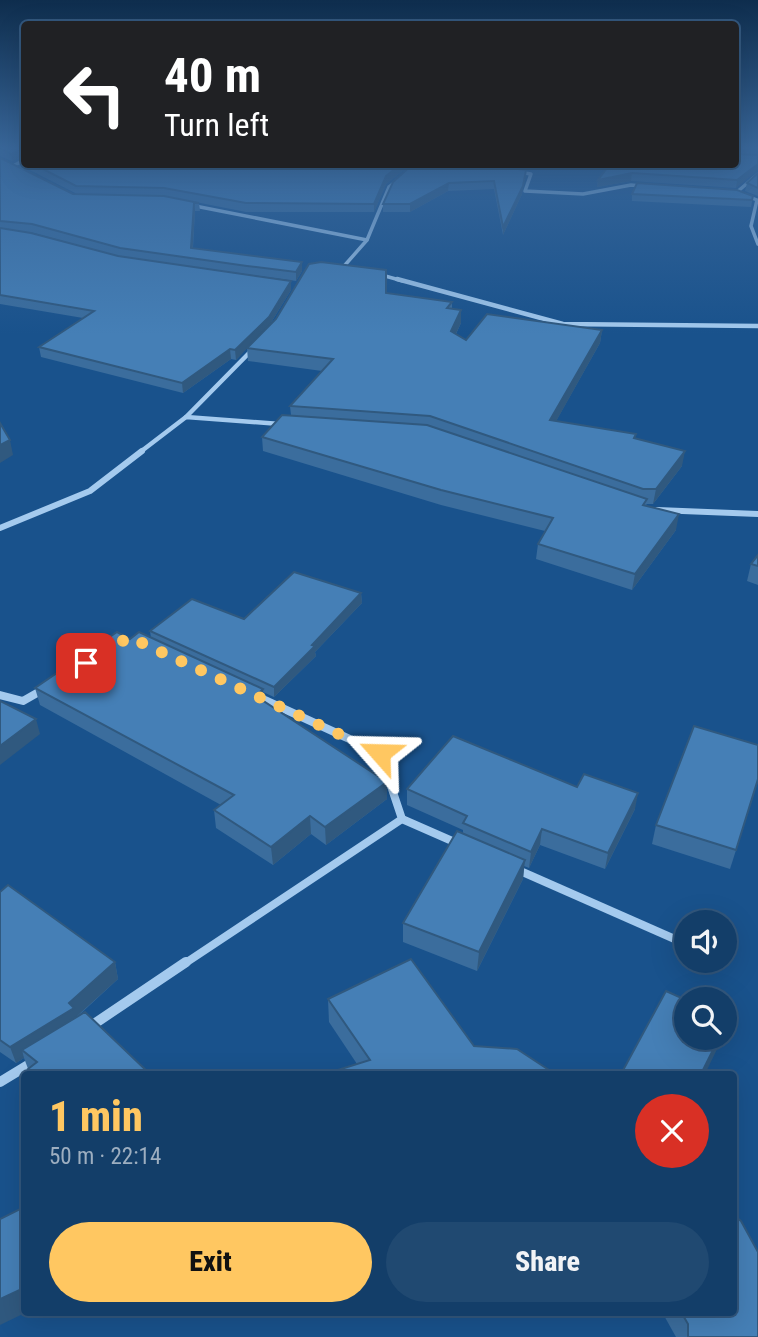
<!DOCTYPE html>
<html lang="en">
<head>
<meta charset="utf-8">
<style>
  :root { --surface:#133e69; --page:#204971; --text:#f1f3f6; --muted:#9daec0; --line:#32577d; --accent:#ffc761 }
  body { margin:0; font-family:"Roboto Condensed",sans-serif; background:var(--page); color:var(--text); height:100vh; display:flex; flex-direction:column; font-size:26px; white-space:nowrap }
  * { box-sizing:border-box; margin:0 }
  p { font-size:23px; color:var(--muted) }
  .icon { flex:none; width:38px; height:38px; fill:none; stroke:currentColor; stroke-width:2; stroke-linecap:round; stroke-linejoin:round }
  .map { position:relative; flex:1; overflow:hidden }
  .side { position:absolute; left:21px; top:1071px; width:716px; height:245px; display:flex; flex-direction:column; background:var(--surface); border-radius:7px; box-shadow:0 7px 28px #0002,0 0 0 2px var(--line) }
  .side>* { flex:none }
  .top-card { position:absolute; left:21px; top:21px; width:718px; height:147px; border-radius:7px; box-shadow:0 7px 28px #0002,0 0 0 2px var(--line); background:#202124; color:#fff; overflow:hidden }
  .buttons { position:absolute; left:674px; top:910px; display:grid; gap:14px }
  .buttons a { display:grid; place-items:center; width:63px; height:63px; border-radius:50%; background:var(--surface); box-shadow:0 7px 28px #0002,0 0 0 2px var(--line); font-size:35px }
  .pin { position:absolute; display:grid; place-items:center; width:60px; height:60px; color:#fff; margin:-30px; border-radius:14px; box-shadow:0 4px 10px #0006 }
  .me { position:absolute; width:77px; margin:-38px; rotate:295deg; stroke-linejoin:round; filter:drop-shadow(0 0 5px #0008) }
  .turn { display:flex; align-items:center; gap:24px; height:147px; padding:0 28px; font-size:32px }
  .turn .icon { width:91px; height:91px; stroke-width:2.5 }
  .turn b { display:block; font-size:49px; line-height:60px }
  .round { display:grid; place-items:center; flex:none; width:74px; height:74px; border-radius:37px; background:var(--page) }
  .headline { display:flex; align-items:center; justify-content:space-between; height:119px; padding:0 28px }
  h1 { font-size:42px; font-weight:800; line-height:52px; color:var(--accent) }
  .primary-button { display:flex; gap:14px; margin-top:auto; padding:14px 28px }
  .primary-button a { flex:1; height:80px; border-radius:42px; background:var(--accent); color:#111; font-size:28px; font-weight:800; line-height:80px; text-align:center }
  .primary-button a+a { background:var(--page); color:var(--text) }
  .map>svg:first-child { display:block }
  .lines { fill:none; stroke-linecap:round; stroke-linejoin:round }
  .street-far4 { stroke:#a4caee; stroke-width:3.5 }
  .street-far3 { stroke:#a4caee; stroke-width:4.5 }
  .street-far2 { stroke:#a4caee; stroke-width:6 }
  .street-far1 { stroke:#a4caee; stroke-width:8 }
  .street { stroke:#a4caee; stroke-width:10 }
  .wall { fill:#3b6d9d }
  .shaded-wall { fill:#30597f }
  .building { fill:#457fb6; stroke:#30597f; stroke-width:2 }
  .route { stroke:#ffc761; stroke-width:12; stroke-dasharray:0 21.6 }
</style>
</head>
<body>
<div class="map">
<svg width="758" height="1337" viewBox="0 0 758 1337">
  <rect width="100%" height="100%" fill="#19528c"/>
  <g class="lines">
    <g class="street-far4">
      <path d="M 13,166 L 24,160"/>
      <path d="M 518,172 L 531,174 L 525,191 L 583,194 L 631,185 L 642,186"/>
      <path d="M 758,174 L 737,192 L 757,200 L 751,226 L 758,244"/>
      <path d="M 190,205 L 367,240"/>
      <path d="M 345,265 L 367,240 L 389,187 L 397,181"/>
      <path d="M 378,274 L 403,281"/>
    </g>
    <g class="street-far3">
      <path d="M 397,279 L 563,324 L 758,326"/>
      <path d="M 186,417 L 254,348"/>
      <path d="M 139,453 L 186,417 L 280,424"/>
    </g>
    <g class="street-far2">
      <path d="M 657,510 L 758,514"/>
      <path d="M 0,528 L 90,491 L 142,451"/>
    </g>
    <g class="street-far1">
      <path d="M 0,695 L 23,701 L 44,689"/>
      <path d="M 402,819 L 459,844"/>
      <path d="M 518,870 L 686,944"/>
      <path d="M 184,964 L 402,819 L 380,753 L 256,696"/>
    </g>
    <g class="street">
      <path d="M 88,1028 L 186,962"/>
      <path d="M 0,1082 L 33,1062"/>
    </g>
  </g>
  <g class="wall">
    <path d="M 0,147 L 24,147 L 24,164 L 411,164 L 386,184 L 374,212 L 246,212 L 165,196 L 77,194 L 22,166 L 21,158 L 22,157 L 12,161 L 0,156 Z"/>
    <path d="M 735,147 L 758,147 L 758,155 L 735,153 Z"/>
    <path d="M 736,154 L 758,155 L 736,188 L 631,181 L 597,187 L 598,180 Z"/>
    <path d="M 0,158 L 73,194 L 199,203 L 200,211 L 195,211 L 193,248 L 302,271 L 296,281 L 121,257 L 34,233 L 21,231 L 118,256 L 291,290 L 269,326 L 386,293 L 452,302 L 452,309 L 461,323 L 456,334 L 466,340 L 602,330 L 600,343 L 556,421 L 635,439 L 682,466 L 653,504 L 647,504 L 646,505 L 676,530 L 632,590 L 536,559 L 538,544 L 545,531 L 441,505 L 263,451 L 262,437 L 291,415 L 290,406 L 322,371 L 248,361 L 247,348 L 236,360 L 231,359 L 183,393 L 41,357 L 39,347 L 83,318 L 0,304 Z"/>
    <path d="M 413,164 L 526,170 L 522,194 L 503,235 L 494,189 L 448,191 L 410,212 L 383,212 L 383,204 Z"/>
    <path d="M 484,164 L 536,164 L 533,170 Z"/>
    <path d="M 758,173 L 758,196 L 745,191 L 747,183 Z"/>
    <path d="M 632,194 L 753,196 L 751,207 L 632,201 Z"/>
    <path d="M 758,555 L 758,585 L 747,581 L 751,564 Z"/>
    <path d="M 361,593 L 362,603 L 315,652 L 316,656 L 274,697 L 263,692 L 264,701 L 387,799 L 326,845 L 311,834 L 273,865 L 216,828 L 214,810 L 221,805 L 40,705 L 35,688 L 130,639 L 151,638 L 150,631 L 244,619 Z"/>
    <path d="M 758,781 L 730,869 L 652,844 L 656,825 Z"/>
    <path d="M 577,787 L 635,809 L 605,869 L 540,845 L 529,868 L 524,866 L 523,879 L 477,971 L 403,942 L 403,923 L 463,833 L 463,830 L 407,805 L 407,789 Z"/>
    <path d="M 0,892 L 115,962 L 118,979 L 77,1017 L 150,1074 L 30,1074 L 24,1058 L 16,1063 L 0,1052 Z"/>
    <path d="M 328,999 L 474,1046 L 357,1064 L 329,1022 Z"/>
    <path d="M 662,1312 L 733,1312 L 758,1337 L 676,1337 Z"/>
  </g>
  <g class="shaded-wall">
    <path d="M 24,149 L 24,156 L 12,161 L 11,154 Z"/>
    <path d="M 401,164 L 411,164 L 386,184 L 374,212 L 374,204 L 386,176 Z"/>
    <path d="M 758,164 L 758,170 L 736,188 L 737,180 Z"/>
    <path d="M 526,170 L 522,194 L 503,235 L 503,227 Z"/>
    <path d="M 632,173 L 631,181 L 597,187 L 598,180 Z"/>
    <path d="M 449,183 L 448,191 L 410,212 L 410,204 Z"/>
    <path d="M 194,203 L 195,211 L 192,256 L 191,248 Z"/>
    <path d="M 302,262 L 302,271 L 296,281 L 296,272 Z"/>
    <path d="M 291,281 L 291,290 L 269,326 L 236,360 L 235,350 Z"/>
    <path d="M 461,310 L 461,323 L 451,344 L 451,331 Z"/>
    <path d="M 602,330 L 600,343 L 549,434 L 550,420 Z"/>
    <path d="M 230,349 L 231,359 L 183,393 L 182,383 Z"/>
    <path d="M 10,440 L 13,455 L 0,463 L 0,445 Z"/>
    <path d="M 685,451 L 682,466 L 653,504 L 656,489 Z"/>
    <path d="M 679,514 L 676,530 L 632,590 L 635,574 Z"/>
    <path d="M 361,593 L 362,603 L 315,652 L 316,656 L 274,697 L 274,687 Z"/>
    <path d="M 263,689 L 264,707 L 256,696 Z"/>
    <path d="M 36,719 L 40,734 L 0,765 L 0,746 Z"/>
    <path d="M 387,782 L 387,799 L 326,845 L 325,827 Z"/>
    <path d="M 638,793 L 635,809 L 605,869 L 608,853 Z"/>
    <path d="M 310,816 L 311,834 L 273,865 L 271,847 Z"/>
    <path d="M 542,829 L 540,845 L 529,868 L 531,852 Z"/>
    <path d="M 525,860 L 523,879 L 477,971 L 479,952 Z"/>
    <path d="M 115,962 L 118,979 L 77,1016 L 79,1024 L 22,1050 L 24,1058 L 16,1063 L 10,1047 L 69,1003 Z"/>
    <path d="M 719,1038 L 722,1038 L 720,1043 L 705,1074 L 701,1074 Z"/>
    <path d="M 24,1288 L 24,1312 L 27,1312 L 0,1325 L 0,1299 Z"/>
  </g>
  <g class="building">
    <path d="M 0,147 L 24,147 L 24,149 L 11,154 L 0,148 Z"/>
    <path d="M 735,153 L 736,154 L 758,155 L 758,164 L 737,180 L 632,173 L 598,180 L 610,164 L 735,164 Z"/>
    <path d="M 0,158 L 73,194 L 164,196 L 199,203 L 194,203 L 191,248 L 302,262 L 296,272 L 247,266 L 120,248 L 32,224 L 0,221 Z"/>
    <path d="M 33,164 L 401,164 L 386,176 L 374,204 L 246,203 L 164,188 L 76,186 Z"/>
    <path d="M 413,164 L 477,164 L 526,170 L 523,186 L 503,227 L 494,181 L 449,183 L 410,204 L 383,204 L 393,182 Z"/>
    <path d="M 758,173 L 758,188 L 747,183 Z"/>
    <path d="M 637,183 L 737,190 L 753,196 L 752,200 L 632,194 Z"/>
    <path d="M 0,228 L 31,233 L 118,256 L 291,281 L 269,317 L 235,350 L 230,349 L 182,383 L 39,347 L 94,311 L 0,295 Z"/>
    <path d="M 321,262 L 386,270 L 386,293 L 452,302 L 447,308 L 461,310 L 451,331 L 466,340 L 487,314 L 602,330 L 550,420 L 636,434 L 634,438 L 685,451 L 656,489 L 643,489 L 430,416 L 290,406 L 333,359 L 247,348 L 276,319 L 309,264 Z"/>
    <path d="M 282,415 L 427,425 L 647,499 L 643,505 L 679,514 L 635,574 L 538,544 L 553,518 L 441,490 L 262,437 Z"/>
    <path d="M 0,423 L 10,440 L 0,445 Z"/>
    <path d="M 758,555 L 758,566 L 751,564 Z"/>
    <path d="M 294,572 L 361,593 L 312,645 L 315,646 L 274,687 L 150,631 L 192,599 L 244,619 Z"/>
    <path d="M 117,632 L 130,639 L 139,632 L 263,689 L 256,696 L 387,782 L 325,827 L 310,816 L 271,847 L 214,810 L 234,795 L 35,688 Z"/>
    <path d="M 0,701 L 36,719 L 0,746 Z"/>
    <path d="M 694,726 L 758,745 L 758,779 L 736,850 L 656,825 Z"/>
    <path d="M 453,736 L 577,787 L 584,774 L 638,793 L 608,853 L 542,829 L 531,852 L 463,823 L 467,816 L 407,789 Z"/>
    <path d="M 457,831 L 525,860 L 479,952 L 403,923 Z"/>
    <path d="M 8,885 L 115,962 L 69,1003 L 74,1008 L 10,1047 L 0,1040 L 0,892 Z"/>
    <path d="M 411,959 L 474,1046 L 517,1049 L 555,1074 L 325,1074 L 370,1060 L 328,999 Z"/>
    <path d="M 666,991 L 686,1000 L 686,1038 L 719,1038 L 701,1074 L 621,1074 Z"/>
    <path d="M 85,1012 L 150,1074 L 33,1074 L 28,1069 L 37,1062 L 22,1050 Z"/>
    <path d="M 24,1207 L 24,1288 L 0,1299 L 0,1219 Z"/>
    <path d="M 733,1215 L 741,1221 L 758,1252 L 758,1337 L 688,1337 L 688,1324 L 681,1312 L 733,1312 Z"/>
  </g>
  <linearGradient id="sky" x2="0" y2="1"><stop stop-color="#0e2d4d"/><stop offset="0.44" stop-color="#386699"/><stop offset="1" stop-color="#386699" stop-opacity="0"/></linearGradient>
  <rect width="758" height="334" fill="url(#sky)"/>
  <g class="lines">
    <path class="route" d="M 86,663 L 129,637 L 380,753"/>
  </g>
</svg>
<div class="buttons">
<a><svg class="icon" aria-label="sound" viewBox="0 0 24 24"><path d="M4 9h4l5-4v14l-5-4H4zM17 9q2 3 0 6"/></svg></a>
<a><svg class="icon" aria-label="search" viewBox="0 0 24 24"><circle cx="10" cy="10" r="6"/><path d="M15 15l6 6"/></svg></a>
</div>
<div class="pin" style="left:86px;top:663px;background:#d93025"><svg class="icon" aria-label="arrive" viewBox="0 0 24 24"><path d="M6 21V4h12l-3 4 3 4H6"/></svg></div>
<svg class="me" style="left:380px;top:753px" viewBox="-20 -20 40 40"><path d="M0-17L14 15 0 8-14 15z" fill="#ffc761" stroke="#fff" stroke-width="4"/></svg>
<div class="top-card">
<div class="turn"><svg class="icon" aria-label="left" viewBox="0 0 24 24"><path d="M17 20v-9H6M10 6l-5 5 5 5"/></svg><div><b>40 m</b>Turn left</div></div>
</div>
<section class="side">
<div class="headline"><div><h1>1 min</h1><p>50 m · 22:14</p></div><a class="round" style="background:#d93025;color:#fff"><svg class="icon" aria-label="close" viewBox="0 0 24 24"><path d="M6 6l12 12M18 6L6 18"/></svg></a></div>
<div class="primary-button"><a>Exit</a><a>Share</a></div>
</section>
</div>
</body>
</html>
